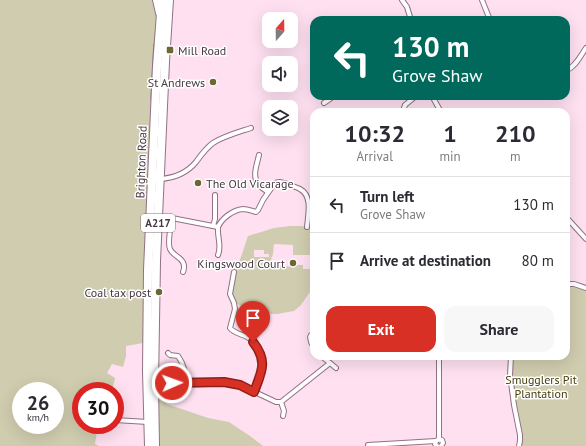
<!DOCTYPE html>
<html lang="en">
<head>
<meta charset="utf-8">
<style>
  :root { --surface:#fff; --page:#f7f7f7; --text:#2b2b33; --muted:#7c7c81; --line:#e1e1e2; --accent:#d93025 }
  body { margin:0; font-family:"PT Sans",sans-serif; background:var(--page); color:var(--text); height:100vh; display:flex; flex-direction:column; font-size:15px; white-space:nowrap }
  * { box-sizing:border-box; margin:0 }
  p { font-size:13px; color:var(--muted) }
  .icon { flex:none; width:22px; height:22px; fill:none; stroke:currentColor; stroke-width:2; stroke-linecap:round; stroke-linejoin:round }
  .map { position:relative; flex:1; overflow:hidden }
  .drawer { position:absolute; left:310px; top:108px; width:260px; height:252px; display:flex; flex-direction:column; background:var(--surface); border-radius:12px; box-shadow:0 4px 16px #0002 }
  .drawer>* { flex:none }
  .hud { position:absolute; left:310px; top:16px; width:260px; height:84px; border-radius:12px; box-shadow:0 4px 16px #0002; background:#00695c; color:#fff; overflow:hidden }
  .needle { width:26px; rotate:20deg }
  .tools { position:absolute; left:262px; top:12px; display:grid; gap:8px }
  .tools a { display:grid; place-items:center; width:36px; height:36px; border-radius:8px; background:var(--surface); box-shadow:0 4px 16px #0002; font-size:20px }
  .speed { position:absolute; left:12px; top:382px; display:flex; gap:8px; font-size:20px; font-weight:700; text-align:center }
  .speed>* { display:grid; place-content:center; width:52px; height:52px; border-radius:50%; background:var(--surface); box-shadow:0 4px 16px #0002; line-height:1 }
  .speed small { font-size:10px; font-weight:400 }
  .speed .limit { border:6px solid #d22; background:#fff; color:#111 }
  .pin { position:absolute; display:grid; place-items:center; width:34px; height:34px; color:#fff; margin:-41px -17px; border-radius:50% 50% 50% 0; rotate:-45deg; box-shadow:0 0 4px #0007 }
  .pin .icon { rotate:45deg }
  .me { position:absolute; width:44px; margin:-22px; rotate:88deg; stroke-linejoin:round; filter:drop-shadow(0 0 3px #0008) }
  .turn { display:flex; align-items:center; gap:14px; height:84px; padding:0 16px; font-size:18px }
  .turn .icon { width:52px; height:52px; stroke-width:2.5 }
  .turn b { display:block; font-size:28px; line-height:34px }
  .eta { display:flex; justify-content:space-evenly; align-items:center; height:68px; text-align:center }
  .eta b { font-size:24px; font-weight:800; line-height:28px }
  .action { display:flex; gap:8px; margin-top:auto; padding:8px 16px }
  .action a { flex:1; height:46px; border-radius:12px; background:var(--accent); color:#fff; font-size:16px; font-weight:800; line-height:46px; text-align:center }
  .action a+a { background:var(--page); color:var(--text) }
  ul { padding:0; list-style:none }
  li { display:flex; align-items:center; gap:12px; height:56px; padding:0 16px; border-top:1px solid var(--line) }
  li div { flex:1 }
  li b { display:block; font-size:15px }
  li em { font-style:normal }
  .map>svg:first-child { display:block }
  .green { fill:#cfccaf; fill-rule:evenodd }
  .lines { fill:none; stroke-linecap:round; stroke-linejoin:round }
  .stream { stroke:#a48196; stroke-width:1.5 }
  .street-casing { stroke:#927185; stroke-width:6 }
  .secondary-casing { stroke:#927185; stroke-width:8 }
  .highway-casing { stroke:#927185; stroke-width:10 }
  .street { stroke:#fff; stroke-width:4 }
  .secondary { stroke:#fff; stroke-width:6 }
  .highway { stroke:#fff; stroke-width:8 }
  .route-casing { stroke:#8d1f18; stroke-width:10 }
  .route { stroke:#d93025; stroke-width:7 }
  .poi-dot { fill:#6d6733; stroke:#fff; stroke-width:1.5 }
  .labels { text-anchor:middle; dominant-baseline:central; stroke-width:3; stroke-linejoin:round; paint-order:stroke }
  .shield { fill:#fff; stroke:#7e7379; stroke-width:1 }
  .shield-label { font-size:11px; font-weight:bold; fill:#463740 }
  .poi-label { font-size:12px; fill:#463740; stroke:#fff; text-anchor:end }
  .street-label { font-size:12px; fill:#463740; stroke:#fff }
  .park-label { font-size:12px; fill:#443d0c; stroke:#fff }
</style>
</head>
<body>
<div class="map">
<svg width="586" height="446" viewBox="0 0 586 446">
  <rect width="100%" height="100%" fill="#fee0f1"/>
  <g class="green">
    <path d="M 0,0 L 152,0 L 156,16 L 150,131 L 143,343 L 126,346 L 126,356 L 123,367 L 112,364 L 107,373 L 115,378 L 112,391 L 81,391 L 81,425 L 98,425 L 95,444 L 99,446 L 0,446 ZM 21,391 L 55,391 L 55,425 L 21,425 Z"/>
    <path d="M 290,226 C 298,226 308,225 314,230 L 314,255 L 293,255 L 293,245 L 274,244 C 273,249 274,255 271,258 L 272,261 L 272,265 L 273,267 C 278,265 285,265 289,267 L 291,265 L 303,265 L 303,269 L 311,269 L 312,266 L 314,266 L 314,286 L 301,305 L 294,311 L 277,314 L 262,314 L 254,312 L 235,303 L 230,291 L 234,272 L 241,257 L 248,236 L 274,228 ZM 254,250 L 264,250 L 264,254 L 269,254 L 269,257 L 254,257 Z"/>
    <path d="M 566,284 L 586,288 L 586,446 L 522,446 L 510,375 L 511,356 L 566,356 Z"/>
    <path d="M 157,392 L 167,404 L 208,418 L 229,422 L 250,436 L 263,446 L 160,446 Z"/>
  </g>
  <g class="lines">
    <path class="stream" d="M 151,100 L 154,44"/>
    <g class="street-casing">
      <g id="street">
        <path d="M 402,0 L 407,7 L 411,20"/>
        <path d="M 482,0 L 490,20"/>
        <path d="M 566,70 C 575,68 581,55 586,48"/>
        <path d="M 432,96 L 441,112"/>
        <path d="M 324,103 L 334,96"/>
        <path d="M 403,111 L 405,105 L 416,96"/>
        <path d="M 259,155 C 257,164 252,176 258,184 C 260,187 265,190 268,192"/>
        <path d="M 313,158 L 314,162"/>
        <path d="M 160,179 C 174,178 187,173 196,162 C 201,155 206,148 213,143 C 224,136 239,132 251,128"/>
        <path d="M 566,217 L 586,239"/>
        <path d="M 172,218 C 171,226 167,242 170,249 C 174,258 188,258 183,272"/>
        <path d="M 158,221 L 165,218 L 172,218 L 218,227 C 222,218 233,210 243,209 C 248,209 252,211 256,212 L 258,210 L 263,200 L 274,184 C 278,180 283,183 288,184 C 292,186 296,187 300,189 C 313,196 308,215 307,227"/>
        <path d="M 213,226 L 215,219 L 215,195"/>
        <path d="M 218,227 C 217,237 222,246 218,255"/>
        <path d="M 234,272 L 230,294 L 234,303 L 235,309 L 230,328 C 234,333 241,334 247,337 C 259,344 265,360 261,373 C 259,380 256,386 254,391"/>
        <path d="M 566,284 L 574,284 L 586,288"/>
        <path d="M 314,333 L 311,335 L 310,337 L 311,342 L 314,348"/>
        <path d="M 168,353 L 170,355 L 178,356 C 183,363 187,374 185,383"/>
        <path d="M 439,356 L 439,439"/>
        <path d="M 511,356 L 510,375 L 514,405 L 520,435 L 520,441 L 519,446"/>
        <path d="M 330,363 L 336,368"/>
        <path d="M 154,384 L 185,383 L 224,382 L 231,383 L 240,385 L 276,402 L 281,402 L 330,363 L 321,356"/>
        <path d="M 281,402 L 284,411 L 283,416"/>
        <path d="M 115,420 L 148,422"/>
        <path d="M 368,445 L 436,441"/>
        <path d="M 437,446 L 435,444 L 436,441 L 439,439 L 442,440 L 443,443 L 441,446"/>
      </g>
    </g>
    <g class="secondary-casing">
      <path id="secondary" d="M 156,0 L 159,13"/>
    </g>
    <g class="highway-casing">
      <g id="highway">
        <path d="M 149,446 L 147,371 L 148,270 L 157,66 L 162,0"/>
        <path d="M 155,446 L 154,384 L 156,261 L 165,62 L 169,0"/>
      </g>
    </g>
    <use href="#street" class="street"/>
    <use href="#secondary" class="secondary"/>
    <use href="#highway" class="highway"/>
  </g>
  <g class="lines">
    <g class="route-casing">
      <path id="route" d="M 172,383 L 224,382 L 240,385 L 254,392 C 262,371 268,361 253,342"/>
    </g>
    <use href="#route" class="route"/>
  </g>
  <g class="poi-dot">
    <rect x="166" y="46" width="8" height="8" rx="2"/>
    <circle cx="213" cy="82" r="4"/>
    <circle cx="198" cy="183" r="4"/>
    <circle cx="293" cy="263" r="4"/>
    <circle cx="159" cy="292" r="4"/>
  </g>
  <g class="labels">
    <rect class="shield" x="141" y="214" width="34" height="18" rx="3"/>
    <g class="shield-label">
      <text x="158" y="223">A217</text>
    </g>
    <g class="poi-label">
      <text x="178" y="50" text-anchor="start">Mill Road</text>
      <text x="205" y="82">St Andrews</text>
      <text x="206" y="183" text-anchor="start">The Old Vicarage</text>
      <text x="285" y="263">Kingswood Court</text>
      <text x="151" y="292">Coal tax post</text>
    </g>
    <g class="street-label">
      <text transform="translate(141 162) rotate(-88)">Brighton Road</text>
    </g>
    <g class="park-label">
      <text x="541" y="379">Smugglers Pit<tspan x="541" dy="14">Plantation</tspan></text>
    </g>
  </g>
</svg>
<div class="tools">
<a><svg class="needle" viewBox="-14 -14 28 28"><path d="M0-13l5 13h-10z" fill="#e53935"/><path d="M0 13l5-13h-10z" fill="#7c7c81"/></svg></a>
<a><svg class="icon" aria-label="sound" viewBox="0 0 24 24"><path d="M4 9h4l5-4v14l-5-4H4zM17 9q2 3 0 6"/></svg></a>
<a><svg class="icon" aria-label="layers" viewBox="0 0 24 24"><path d="M12 4l9 5-9 5-9-5zM3 14l9 5 9-5"/></svg></a>
</div>
<div class="speed"><div>26<small>km/h</small></div><div class="limit">30</div></div>
<div class="pin" style="left:253px;top:342px;background:#d93025"><svg class="icon" aria-label="arrive" viewBox="0 0 24 24"><path d="M6 21V4h12l-3 4 3 4H6"/></svg></div>
<svg class="me" style="left:172px;top:383px" viewBox="-20 -20 40 40"><circle r="17" fill="#d93025" stroke="#fff" stroke-width="3"/><path d="M0-11L8 9 0 5-8 9z" fill="#fff"/></svg>
<div class="hud">
<div class="turn"><svg class="icon" aria-label="left" viewBox="0 0 24 24"><path d="M17 20v-9H6M10 6l-5 5 5 5"/></svg><div><b>130 m</b>Grove Shaw</div></div>
</div>
<section class="drawer">
<div class="eta">
<div><b>10:32</b><p>Arrival</p></div>
<div><b>1</b><p>min</p></div>
<div><b>210</b><p>m</p></div>
</div>
<ul>
<li><svg class="icon" aria-label="left" viewBox="0 0 24 24"><path d="M17 20v-9H6M10 6l-5 5 5 5"/></svg><div><b>Turn left</b><p>Grove Shaw</p></div><em>130 m</em></li>
<li><svg class="icon" aria-label="arrive" viewBox="0 0 24 24"><path d="M6 21V4h12l-3 4 3 4H6"/></svg><div><b>Arrive at destination</b></div><em>80 m</em></li>
</ul>
<div class="action"><a>Exit</a><a>Share</a></div>
</section>
</div>
</body>
</html>
